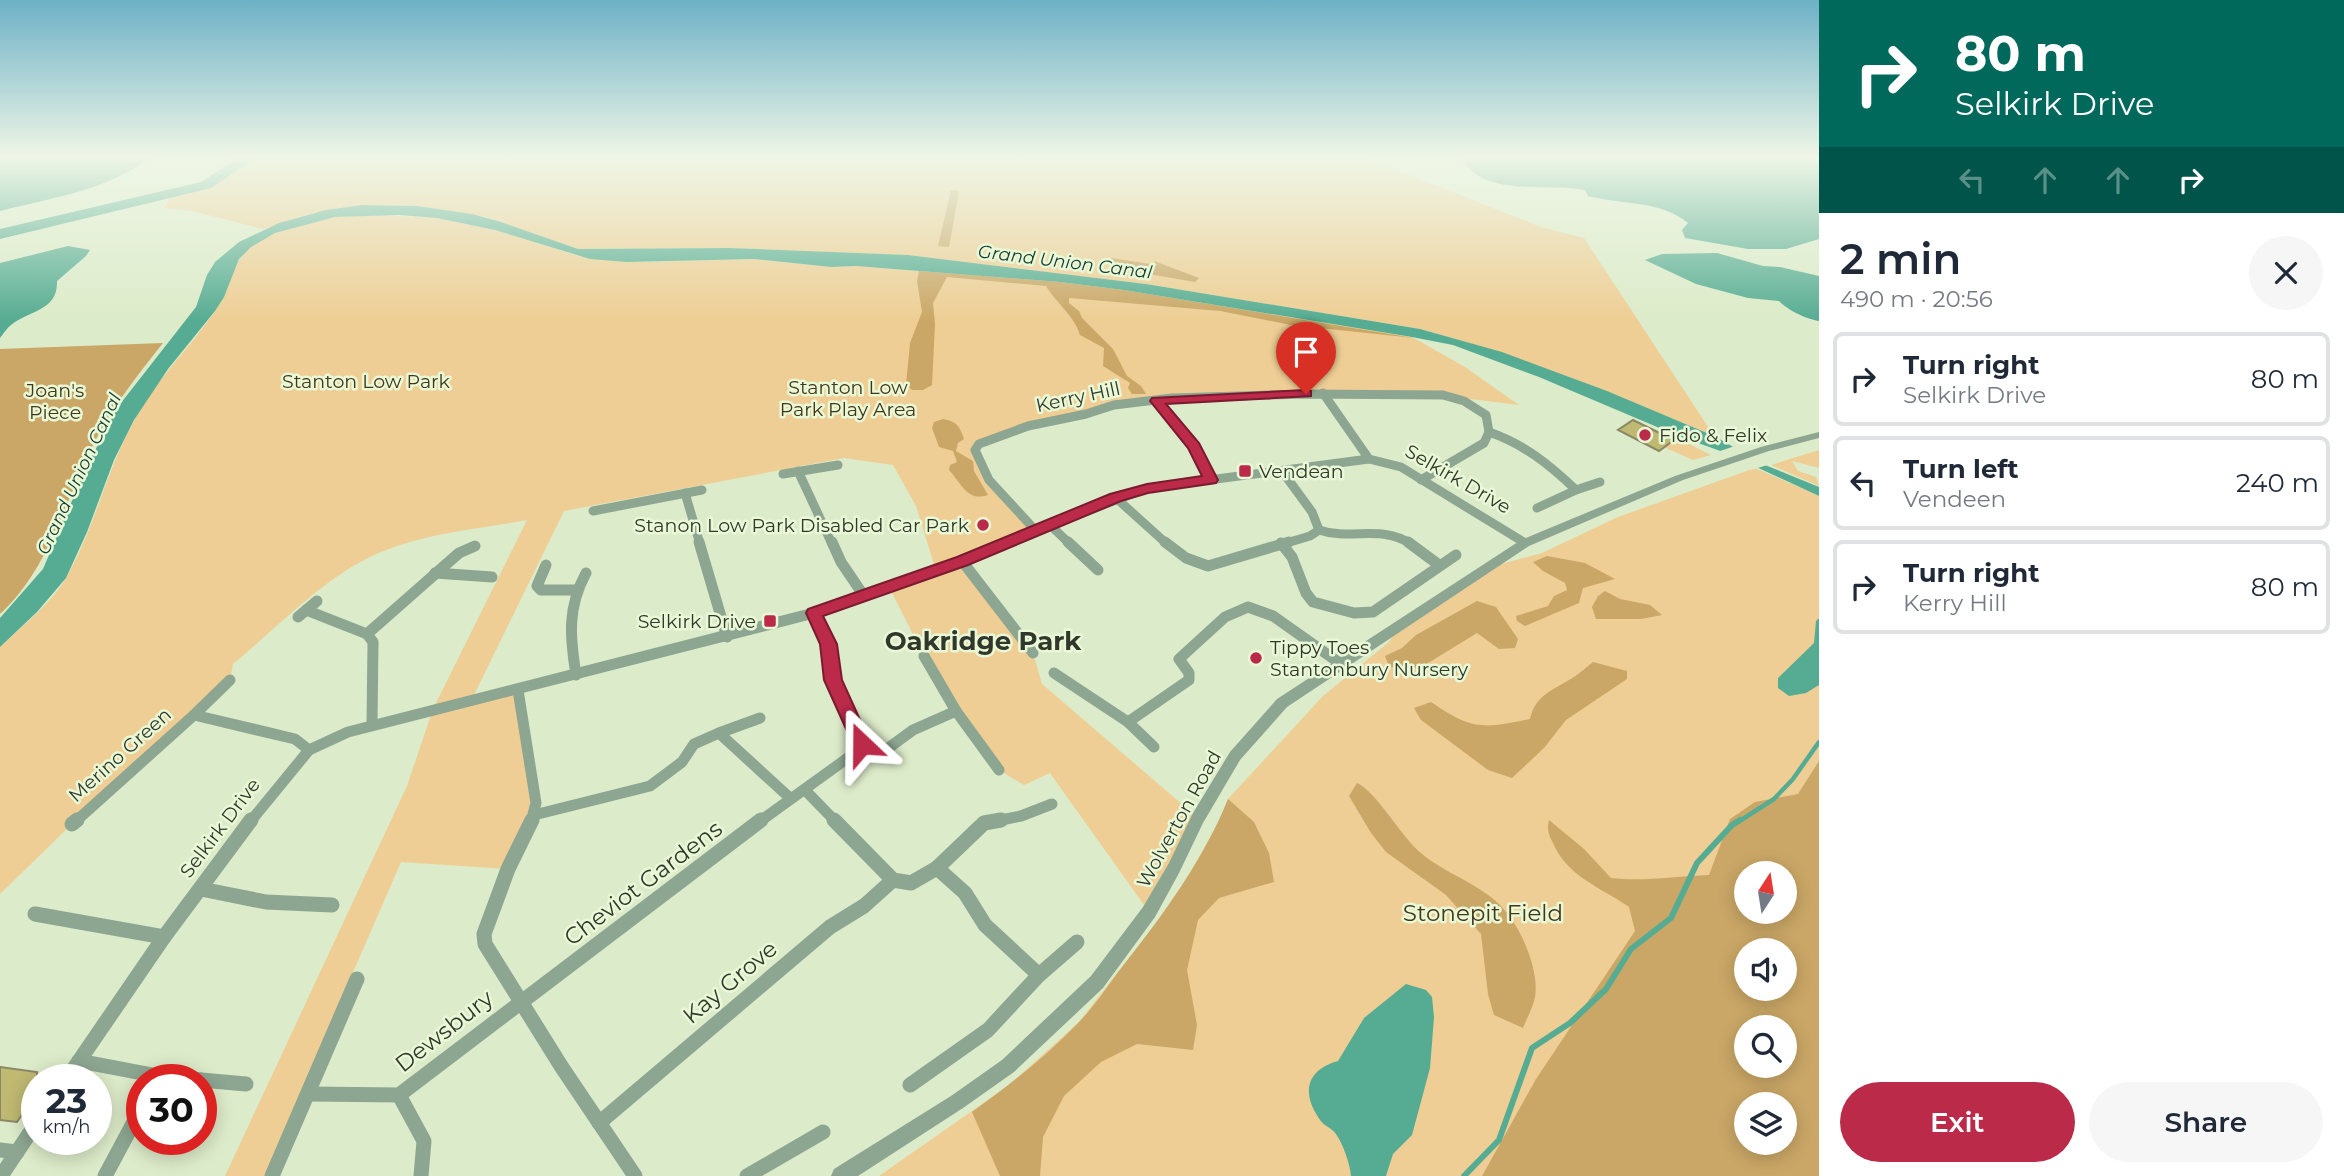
<!DOCTYPE html>
<html lang="en">
<head>
<meta charset="utf-8">
<style>
  :root { --surface:#fff; --page:#f6f6f7; --text:#1f2937; --muted:#747a83; --line:#e0e1e3; --accent:#bb2a49 }
  body { margin:0; font-family:Montserrat,sans-serif; background:var(--page); color:var(--text); height:100vh; display:flex; flex-direction:column; font-size:26px; white-space:nowrap }
  * { box-sizing:border-box; margin:0 }
  p { font-size:23px; color:var(--muted) }
  .icon { flex:none; width:38px; height:38px; fill:none; stroke:currentColor; stroke-width:2; stroke-linecap:round; stroke-linejoin:round }
  .map { position:relative; flex:1; overflow:hidden }
  .panel { display:flex; flex-direction:column; background:var(--surface); width:525px }
  .panel>* { flex:none }
  .guide { background:#00695c; color:#fff; overflow:hidden }
  .needle { width:46px; rotate:12deg }
  .fabs { position:absolute; left:1734px; top:861px; display:grid; gap:14px }
  .fabs a { display:grid; place-items:center; width:63px; height:63px; border-radius:50%; background:var(--surface); box-shadow:0 4px 18px #0003; font-size:35px }
  .speed { position:absolute; left:21px; top:1064px; display:flex; gap:14px; font-size:35px; font-weight:700; text-align:center }
  .speed>* { display:grid; place-content:center; width:91px; height:91px; border-radius:50%; background:var(--surface); box-shadow:0 4px 18px #0003; line-height:1 }
  .speed small { font-size:18px; font-weight:400 }
  .speed .limit { border:10px solid #d22; background:#fff; color:#111 }
  .pin { position:absolute; display:grid; place-items:center; width:60px; height:60px; color:#fff; margin:-72px -30px; border-radius:50% 50% 50% 0; rotate:-45deg; box-shadow:0 0 7px #0007 }
  .pin .icon { rotate:45deg }
  .me { position:absolute; width:77px; margin:-38px; rotate:337deg; stroke-linejoin:round; filter:drop-shadow(0 0 5px #0008) }
  .turn { display:flex; align-items:center; gap:24px; height:147px; padding:0 21px; font-size:32px }
  .turn .icon { width:91px; height:91px; stroke-width:2.5 }
  .turn b { display:block; font-size:49px; line-height:60px }
  .lanes { display:flex; align-items:center; height:66px; padding:0 21px; background:#0003; justify-content:center; gap:35px; direction:ltr }
  .lanes .off { opacity:.35 }
  .round { display:grid; place-items:center; flex:none; width:74px; height:74px; border-radius:37px; background:var(--page) }
  .headline { display:flex; align-items:center; justify-content:space-between; height:119px; padding:0 21px }
  h1 { font-size:42px; font-weight:600; line-height:52px }
  .cta { display:flex; gap:14px; margin-top:auto; padding:14px 21px }
  .cta a { flex:1; height:80px; border-radius:42px; background:var(--accent); color:#fff; font-size:28px; font-weight:600; line-height:80px; text-align:center }
  .cta a+a { background:var(--page); color:var(--text) }
  ul { padding:0; list-style:none }
  li { display:flex; align-items:center; gap:21px; height:94px; margin:0 14px 10px; padding:0 7px; border:4px solid var(--line); border-radius:10px }
  li div { flex:1 }
  li b { display:block; font-size:26px }
  li em { font-style:normal }
  main { display:flex; flex:1; min-height:0 }
  .map>svg:first-child { display:block }
  .green { fill:#eece94; fill-rule:evenodd }
  .forest { fill:#caa766; fill-rule:evenodd }
  .water { fill:#56ac92 }
  .pier { fill:#dcebc9 }
  .lines { fill:none; stroke-linecap:round; stroke-linejoin:round }
  .stream-far1 { stroke:#56ac92; stroke-width:4.5 }
  .stream { stroke:#56ac92; stroke-width:6 }
  .river { fill:#56ac92; fill-rule:evenodd }
  .building { fill:#bfb972; stroke:#8a8866; stroke-width:2 }
  .minor-far2 { stroke:#8da691; stroke-width:9 }
  .minor-far1 { stroke:#8da691; stroke-width:11 }
  .minor { stroke:#8da691; stroke-width:15 }
  .tertiary { fill:#8da691; fill-rule:evenodd }
  .route { fill:#bb2a49; stroke:#7a1b2f; stroke-width:2 }
  .poi-dot { fill:#bb2a49; stroke:#e9f8d6; stroke-width:2.5 }
  .labels { text-anchor:middle; dominant-baseline:central; stroke-width:5; stroke-linejoin:round; paint-order:stroke }
  .far-water-label { font-size:18px; font-style:italic; fill:#153c31; stroke:#e9f8d6 }
  .park-label { font-size:19px; fill:#453619; stroke:#e9f8d6 }
  .street-label { font-size:19px; fill:#31372a; stroke:#e9f8d6 }
  .poi-label { font-size:19px; fill:#31372a; stroke:#e9f8d6; text-anchor:start }
  .near-street-label { font-size:23px; fill:#31372a; stroke:#e9f8d6 }
  .near-park-label { font-size:23px; fill:#453619; stroke:#e9f8d6 }
  .district-label { font-size:26px; font-weight:bold; fill:#31372a; stroke:#e9f8d6 }
</style>
</head>
<body>
<main>
<div class="map">
<svg width="1819" height="1176" viewBox="0 0 1819 1176">
  <rect width="100%" height="100%" fill="#dcebc9"/>
  <g class="green">
    <path d="M 252,156 L 1361,156 L 1541,227 L 1584,238 L 1714,436 C 1618,395 1522,356 1420,329 L 1146,284 L 908,255 L 730,248 L 578,249 L 486,217 L 417,206 L 378,205 L 342,208 L 310,214 L 263,229 L 192,211 L 164,208 L 171,196 L 206,185 Z"/>
    <path d="M 379,215 L 437,218 L 495,230 L 582,257 L 643,262 L 754,259 L 831,267 L 856,266 L 1060,282 L 1124,290 L 1412,337 L 1465,367 L 1519,405 L 1454,397 L 1172,398 L 1028,426 L 975,450 L 989,480 L 1036,531 L 963,561 L 1033,653 L 1042,684 L 1198,818 L 1149,912 L 1050,773 L 1024,785 L 999,770 L 924,656 L 889,587 L 936,571 L 916,506 L 893,465 L 844,458 L 564,511 L 472,699 L 518,690 L 536,803 L 508,869 L 401,862 L 351,977 L 272,1176 L 225,1176 L 407,786 L 433,709 L 527,520 C 472,530 412,534 362,561 C 317,585 273,631 233,664 L 230,680 L 72,824 L 0,894 L 0,647 C 22,626 51,604 66,578 C 95,528 106,471 134,421 C 155,381 187,351 213,314 C 229,292 229,264 252,246 C 288,219 336,216 379,215 Z"/>
    <path d="M 1677,438 L 1711,455 L 1693,460 L 1664,447 Z"/>
    <path d="M 1819,450 L 1819,468 L 1792,461 L 1798,471 L 1816,477 L 1819,486 L 1771,465 Z"/>
    <path d="M 1755,468 L 1819,496 L 1819,1176 L 879,1176 L 1009,1085 L 1079,1022 L 1160,918 L 1188,876 L 1219,822 L 1228,799 L 1323,696 L 1389,642 L 1399,625 L 1483,569 L 1542,553 L 1618,517 ZM 1746,873 L 1785,873 L 1785,912 L 1746,912 ZM 1746,950 L 1785,950 L 1785,989 L 1746,989 ZM 1746,1027 L 1785,1027 L 1785,1066 L 1746,1066 ZM 1746,1104 L 1785,1104 L 1785,1143 L 1746,1143 Z"/>
  </g>
  <g class="forest">
    <path d="M 951,190 L 959,191 L 949,247 L 938,246 Z"/>
    <path d="M 1111,258 L 1157,265 L 1154,261 L 1199,278 L 1195,282 L 1120,269 L 1112,264 Z"/>
    <path d="M 919,271 L 1060,282 L 1124,290 L 1414,338 L 1291,325 L 1220,311 L 1069,298 L 1069,303 L 1079,311 L 1082,318 L 1113,349 L 1127,376 L 1141,386 L 1146,394 L 1132,394 L 1128,388 L 1130,383 L 1103,366 L 1104,348 L 1080,335 C 1074,315 1056,303 1046,286 L 947,277 L 933,303 L 935,324 L 932,385 L 923,390 L 912,390 L 906,385 L 910,343 L 922,312 L 917,281 Z"/>
    <path d="M 163,343 C 137,376 112,407 93,445 C 64,503 49,569 0,614 L 0,349 Z"/>
    <path d="M 943,419 C 956,421 960,426 964,439 L 958,443 L 956,451 L 973,461 L 974,471 L 988,495 C 967,502 962,484 949,470 L 950,465 L 957,462 L 953,451 L 939,447 L 932,428 L 934,422 Z"/>
    <path d="M 1547,556 L 1585,563 L 1615,579 L 1583,588 L 1579,603 L 1525,626 L 1517,621 L 1516,616 L 1548,606 L 1554,596 L 1567,590 L 1565,583 L 1543,571 L 1533,562 Z"/>
    <path d="M 1605,591 L 1620,599 L 1650,605 L 1662,615 L 1641,619 L 1596,619 L 1592,607 L 1598,596 Z"/>
    <path d="M 1477,601 L 1496,607 L 1518,639 L 1515,648 L 1499,649 L 1477,633 L 1420,668 L 1389,667 L 1385,656 L 1402,648 L 1416,635 Z"/>
    <path d="M 1593,662 L 1627,671 L 1627,679 L 1566,720 L 1544,748 L 1512,778 L 1488,770 L 1421,720 L 1414,708 L 1431,702 C 1472,730 1483,729 1530,719 C 1535,696 1551,691 1569,680 C 1578,675 1585,668 1593,662 Z"/>
    <path d="M 1819,761 L 1819,1176 L 1482,1176 L 1536,1079 L 1635,931 L 1629,907 C 1599,886 1567,877 1552,841 C 1548,833 1547,829 1549,820 L 1584,849 L 1611,878 C 1643,882 1676,876 1709,875 L 1730,819 L 1755,802 L 1798,794 ZM 1746,873 L 1785,873 L 1785,912 L 1746,912 ZM 1746,950 L 1785,950 L 1785,989 L 1746,989 ZM 1746,1027 L 1785,1027 L 1785,1066 L 1746,1066 ZM 1746,1104 L 1785,1104 L 1785,1143 L 1746,1143 Z"/>
    <path d="M 1357,783 C 1377,792 1401,837 1422,854 C 1445,873 1477,883 1499,904 C 1519,922 1540,970 1535,997 C 1533,1007 1527,1018 1523,1028 L 1494,1015 L 1488,994 L 1481,934 L 1446,895 L 1386,852 L 1371,833 L 1349,796 Z"/>
    <path d="M 1228,799 L 1254,822 L 1269,853 L 1274,882 L 1219,898 L 1198,920 L 1187,970 L 1197,1025 L 1193,1050 L 1137,1044 L 1101,1062 L 1064,1096 L 1043,1137 L 1040,1176 L 1000,1176 L 972,1112 C 1009,1085 1047,1056 1079,1022 C 1095,1006 1108,985 1122,967 C 1163,915 1203,861 1228,799 Z"/>
  </g>
  <g class="water">
    <path d="M 0,156 L 152,156 C 110,190 51,198 0,211 Z"/>
    <path d="M 1457,156 L 1811,156 L 1819,160 L 1819,239 L 1786,249 L 1748,249 L 1685,238 L 1682,230 L 1688,223 C 1660,200 1622,205 1588,196 L 1585,190 C 1553,184 1504,193 1477,175 C 1470,170 1465,162 1457,156 Z"/>
    <path d="M 362,205 L 417,206 L 472,214 L 498,221 L 578,249 L 730,248 L 908,255 L 1146,284 L 1420,329 L 1502,352 L 1607,391 L 1714,436 L 1765,465 L 1819,487 L 1819,496 L 1726,453 L 1676,435 L 1539,377 L 1453,345 L 1412,337 L 1124,290 L 1060,282 L 856,266 L 831,267 L 754,259 L 627,262 L 590,259 L 495,230 L 437,218 L 399,215 L 335,217 L 275,233 L 251,247 L 239,259 L 224,297 L 215,311 L 168,369 L 134,420 L 114,460 L 87,532 L 66,578 L 37,612 L 0,647 L 0,618 L 43,569 L 86,468 L 117,408 L 196,307 L 207,275 L 215,262 L 239,242 L 279,223 L 326,210 Z"/>
    <path d="M 68,246 L 90,250 L 86,256 L 57,281 C 58,311 30,310 11,325 C 7,328 3,334 0,338 L 0,263 Z"/>
    <path d="M 1717,253 L 1763,266 L 1780,267 L 1819,276 L 1819,321 C 1805,319 1785,308 1779,301 L 1748,298 L 1696,284 L 1645,260 L 1662,254 Z"/>
    <path d="M 1819,618 L 1819,685 L 1806,693 L 1789,696 L 1778,688 L 1778,678 L 1814,643 L 1816,621 Z"/>
    <path d="M 1406,984 L 1426,990 L 1432,997 L 1434,1017 L 1430,1068 L 1412,1135 L 1393,1154 L 1386,1176 L 1351,1176 C 1350,1164 1343,1144 1336,1134 C 1332,1128 1324,1126 1320,1120 C 1301,1093 1306,1070 1338,1061 L 1364,1018 Z"/>
  </g>
  <path class="pier" d="M 1738,445 L 1767,462 L 1771,464 L 1751,470 L 1714,453 Z"/>
  <g class="lines">
    <path class="stream-far1" d="M 1738,822 L 1774,799 L 1793,779 L 1819,742"/>
    <path class="stream" d="M 1464,1176 L 1499,1140 L 1532,1048 L 1570,1023 L 1606,989 L 1631,949 L 1671,918 L 1697,863 L 1732,825 L 1740,820"/>
    <path class="river" d="M 241,156 L 259,156 L 211,188 L 0,239 L 0,229 L 201,182 Z"/>
  </g>
  <g class="building">
    <path d="M 1633,420 L 1674,440 L 1659,451 L 1618,430 Z"/>
    <path d="M 0,1067 L 37,1072 L 37,1092 L 17,1122 L 0,1120 Z"/>
  </g>
  <g class="lines">
    <g class="minor-far2">
      <path d="M 1323,393 L 1369,459"/>
      <path d="M 1156,401 L 1194,446 L 1211,480"/>
      <path d="M 1489,432 C 1524,444 1550,465 1576,490 L 1537,508"/>
      <path d="M 798,471 L 832,544"/>
      <path d="M 1282,471 L 1312,512 L 1319,530 L 1310,536 L 1283,544"/>
      <path d="M 783,474 L 838,465"/>
      <path d="M 1421,480 L 1484,443 L 1489,432"/>
      <path d="M 1576,490 L 1600,482"/>
      <path d="M 685,493 L 700,544"/>
      <path d="M 1116,498 L 1167,544"/>
      <path d="M 593,511 L 702,490"/>
      <path d="M 1050,525 L 1070,544"/>
      <path d="M 1319,530 C 1351,541 1381,524 1411,544"/>
      <path d="M 1036,531 L 989,480 L 975,450 L 979,444 L 1028,426 L 1086,414 L 1114,405 L 1172,398 L 1306,394 L 1443,395 L 1464,401 L 1486,415 L 1489,432"/>
      <path d="M 1003,544 L 1147,488 L 1369,459 L 1401,467 L 1525,543"/>
    </g>
    <g class="minor-far1">
      <path d="M 699,542 L 727,637"/>
      <path d="M 832,542 L 841,562 L 864,596"/>
      <path d="M 1068,542 L 1098,570"/>
      <path d="M 1165,542 L 1186,558 L 1208,566 L 1289,542"/>
      <path d="M 1408,542 L 1439,565"/>
      <path d="M 1281,543 L 1292,557 L 1306,593 L 1313,602 L 1354,613 L 1373,612 L 1456,555"/>
      <path d="M 962,561 L 1033,653"/>
      <path d="M 546,565 L 537,586 L 541,590 L 576,590"/>
      <path d="M 435,573 L 492,577"/>
      <path d="M 306,610 L 367,634"/>
      <path d="M 298,617 L 317,601"/>
      <path d="M 1054,673 L 1128,722 L 1189,680 L 1189,673 L 1179,659 L 1225,617 L 1248,607 L 1273,616 L 1341,664"/>
      <path d="M 576,675 C 570,637 567,608 586,573"/>
      <path d="M 230,680 L 194,715 L 295,739 L 309,750"/>
      <path d="M 518,690 L 536,803 L 531,822"/>
      <path d="M 956,711 L 999,770"/>
      <path d="M 1128,722 L 1154,747"/>
      <path d="M 372,725 L 373,642 L 367,634 L 459,553 L 475,546"/>
      <path d="M 719,733 L 760,718"/>
      <path d="M 862,744 L 887,749 L 913,730 L 956,711 L 924,656"/>
      <path d="M 805,790 L 836,822"/>
      <path d="M 534,815 L 650,786 L 682,762 L 694,744 L 719,733 L 790,798"/>
      <path d="M 75,822 L 194,715"/>
      <path d="M 250,822 L 309,750 L 348,732 L 814,613 L 936,571 L 1007,542"/>
      <path d="M 759,822 L 856,752 L 862,744 L 833,680 L 829,644 L 814,613"/>
      <path d="M 991,822 L 1021,816 L 1052,804"/>
    </g>
    <g class="minor">
      <path d="M 532,820 L 508,869 L 484,934 L 485,944 L 561,1066 L 635,1176"/>
      <path d="M 834,820 L 893,880 L 911,883 L 937,868 L 965,893 L 985,925 L 1039,975"/>
      <path d="M 72,824 L 77,820"/>
      <path d="M 937,868 L 984,823 L 1001,820"/>
      <path d="M 201,889 L 266,902 L 332,905"/>
      <path d="M 35,914 L 164,937"/>
      <path d="M 79,1061 L 158,1076 L 201,1080"/>
      <path d="M 66,1080 L 164,937 L 251,820"/>
      <path d="M 201,1080 L 246,1084"/>
      <path d="M 910,1085 L 988,1030 L 1039,975 L 1077,942"/>
      <path d="M 310,1094 L 399,1095 L 761,820"/>
      <path d="M 399,1095 L 424,1141 L 421,1176"/>
      <path d="M 599,1123 L 830,927 L 864,906 L 893,880"/>
      <path d="M 0,1150 L 17,1152"/>
      <path d="M 1,1176 L 37,1122"/>
      <path d="M 105,1176 L 142,1107"/>
      <path d="M 272,1176 L 357,979"/>
      <path d="M 747,1176 L 823,1132"/>
    </g>
    <path class="tertiary" d="M 1819,432 L 1819,438 L 1769,451 L 1683,480 L 1529,546 L 1287,707 L 1240,760 L 1203,823 L 1179,873 L 1155,917 L 1103,988 L 1014,1072 L 963,1108 L 858,1176 L 831,1176 L 834,1169 L 951,1096 L 1002,1060 L 1091,976 L 1143,907 L 1169,863 L 1193,813 L 1230,752 L 1277,699 L 1521,540 L 1675,476 L 1761,447 Z"/>
  </g>
  <linearGradient id="sky" x2="0" y2="1"><stop stop-color="#6db1c6"/><stop offset="0.49" stop-color="#eff6e7"/><stop offset="1" stop-color="#eff6e7" stop-opacity="0"/></linearGradient>
  <rect width="1819" height="321" fill="url(#sky)"/>
  <path class="route" d="M 1306,390 L 1311,391 L 1311,396 L 1166,404 L 1199,443 L 1218,480 L 1216,483 L 1148,493 L 1121,501 L 968,565 L 823,616 L 837,644 L 842,680 L 871,744 L 868,749 L 862,752 L 855,749 L 824,680 L 820,644 L 806,613 L 808,609 L 957,557 L 1110,494 L 1147,484 L 1202,476 L 1188,448 L 1150,401 L 1152,398 Z"/>
  <g class="poi-dot">
    <circle cx="1645" cy="435" r="7"/>
    <rect x="1238" y="464" width="14" height="14" rx="3.5"/>
    <circle cx="983" cy="525" r="7"/>
    <rect x="763" y="614" width="14" height="14" rx="3.5"/>
    <circle cx="1256" cy="658" r="7"/>
  </g>
  <g class="labels">
    <g class="far-water-label">
      <text transform="translate(1065 262) rotate(7)">Grand Union Canal</text>
      <text transform="translate(79 474) rotate(-65)">Grand Union Canal</text>
    </g>
    <g class="park-label">
      <text x="366" y="381">Stanton Low Park</text>
      <text x="848" y="387">Stanton Low<tspan x="848" dy="22">Park Play Area</tspan></text>
      <text x="55" y="390">Joan's<tspan x="55" dy="22">Piece</tspan></text>
    </g>
    <g class="street-label">
      <text transform="translate(1078 397) rotate(-12)">Kerry Hill</text>
      <text transform="translate(1458 479) rotate(30)">Selkirk Drive</text>
      <text transform="translate(120 755) rotate(-42)">Merino Green</text>
      <text transform="translate(1179 819) rotate(-61)">Wolverton Road</text>
      <text transform="translate(220 828) rotate(-53)">Selkirk Drive</text>
    </g>
    <g class="poi-label">
      <text x="1659" y="435">Fido &amp; Felix</text>
      <text x="1259" y="471">Vendean</text>
      <text x="969" y="525" text-anchor="end">Stanon Low Park Disabled Car Park</text>
      <text x="756" y="621" text-anchor="end">Selkirk Drive</text>
      <text x="1270" y="647">Tippy Toes<tspan x="1270" dy="22">Stantonbury Nursery</tspan></text>
    </g>
    <g class="near-street-label">
      <text transform="translate(643 883) rotate(-37)">Cheviot Gardens</text>
      <text transform="translate(730 982) rotate(-40)">Kay Grove</text>
      <text transform="translate(444 1031) rotate(-38)">Dewsbury</text>
    </g>
    <g class="near-park-label">
      <text x="1483" y="913">Stonepit Field</text>
    </g>
    <g class="district-label">
      <text x="983" y="641">Oakridge Park</text>
    </g>
  </g>
</svg>
<div class="fabs">
<a><svg class="needle" viewBox="-14 -14 28 28"><path d="M0-13l5 13h-10z" fill="#e53935"/><path d="M0 13l5-13h-10z" fill="#747a83"/></svg></a>
<a><svg class="icon" aria-label="sound" viewBox="0 0 24 24"><path d="M4 9h4l5-4v14l-5-4H4zM17 9q2 3 0 6"/></svg></a>
<a><svg class="icon" aria-label="search" viewBox="0 0 24 24"><circle cx="10" cy="10" r="6"/><path d="M15 15l6 6"/></svg></a>
<a><svg class="icon" aria-label="layers" viewBox="0 0 24 24"><path d="M12 4l9 5-9 5-9-5zM3 14l9 5 9-5"/></svg></a>
</div>
<div class="speed"><div>23<small>km/h</small></div><div class="limit">30</div></div>
<div class="pin" style="left:1306px;top:394px;background:#d93025"><svg class="icon" aria-label="arrive" viewBox="0 0 24 24"><path d="M6 21V4h12l-3 4 3 4H6"/></svg></div>
<svg class="me" style="left:862px;top:744px" viewBox="-20 -20 40 40"><path d="M0-17L14 15 0 8-14 15z" fill="#bb2a49" stroke="#fff" stroke-width="4"/></svg>
</div>
<section class="panel">
<div class="guide">
<div class="turn"><svg class="icon" aria-label="right" viewBox="0 0 24 24"><path d="M7 20v-9h11M14 6l5 5-5 5"/></svg><div><b>80 m</b>Selkirk Drive</div></div>
<div class="lanes"><svg class="icon off" aria-label="left" viewBox="0 0 24 24"><path d="M17 20v-9H6M10 6l-5 5 5 5"/></svg><svg class="icon off" aria-label="ahead" viewBox="0 0 24 24"><path d="M12 20V5M6 11l6-6 6 6"/></svg><svg class="icon off" aria-label="ahead" viewBox="0 0 24 24"><path d="M12 20V5M6 11l6-6 6 6"/></svg><svg class="icon" aria-label="right" viewBox="0 0 24 24"><path d="M7 20v-9h11M14 6l5 5-5 5"/></svg></div>
</div>
<div class="headline"><div><h1>2 min</h1><p>490 m · 20:56</p></div><a class="round"><svg class="icon" aria-label="close" viewBox="0 0 24 24"><path d="M6 6l12 12M18 6L6 18"/></svg></a></div>
<ul>
<li><svg class="icon" aria-label="right" viewBox="0 0 24 24"><path d="M7 20v-9h11M14 6l5 5-5 5"/></svg><div><b>Turn right</b><p>Selkirk Drive</p></div><em>80 m</em></li>
<li><svg class="icon" aria-label="left" viewBox="0 0 24 24"><path d="M17 20v-9H6M10 6l-5 5 5 5"/></svg><div><b>Turn left</b><p>Vendeen</p></div><em>240 m</em></li>
<li><svg class="icon" aria-label="right" viewBox="0 0 24 24"><path d="M7 20v-9h11M14 6l5 5-5 5"/></svg><div><b>Turn right</b><p>Kerry Hill</p></div><em>80 m</em></li>
</ul>
<div class="cta"><a>Exit</a><a>Share</a></div>
</section>
</main>
</body>
</html>
